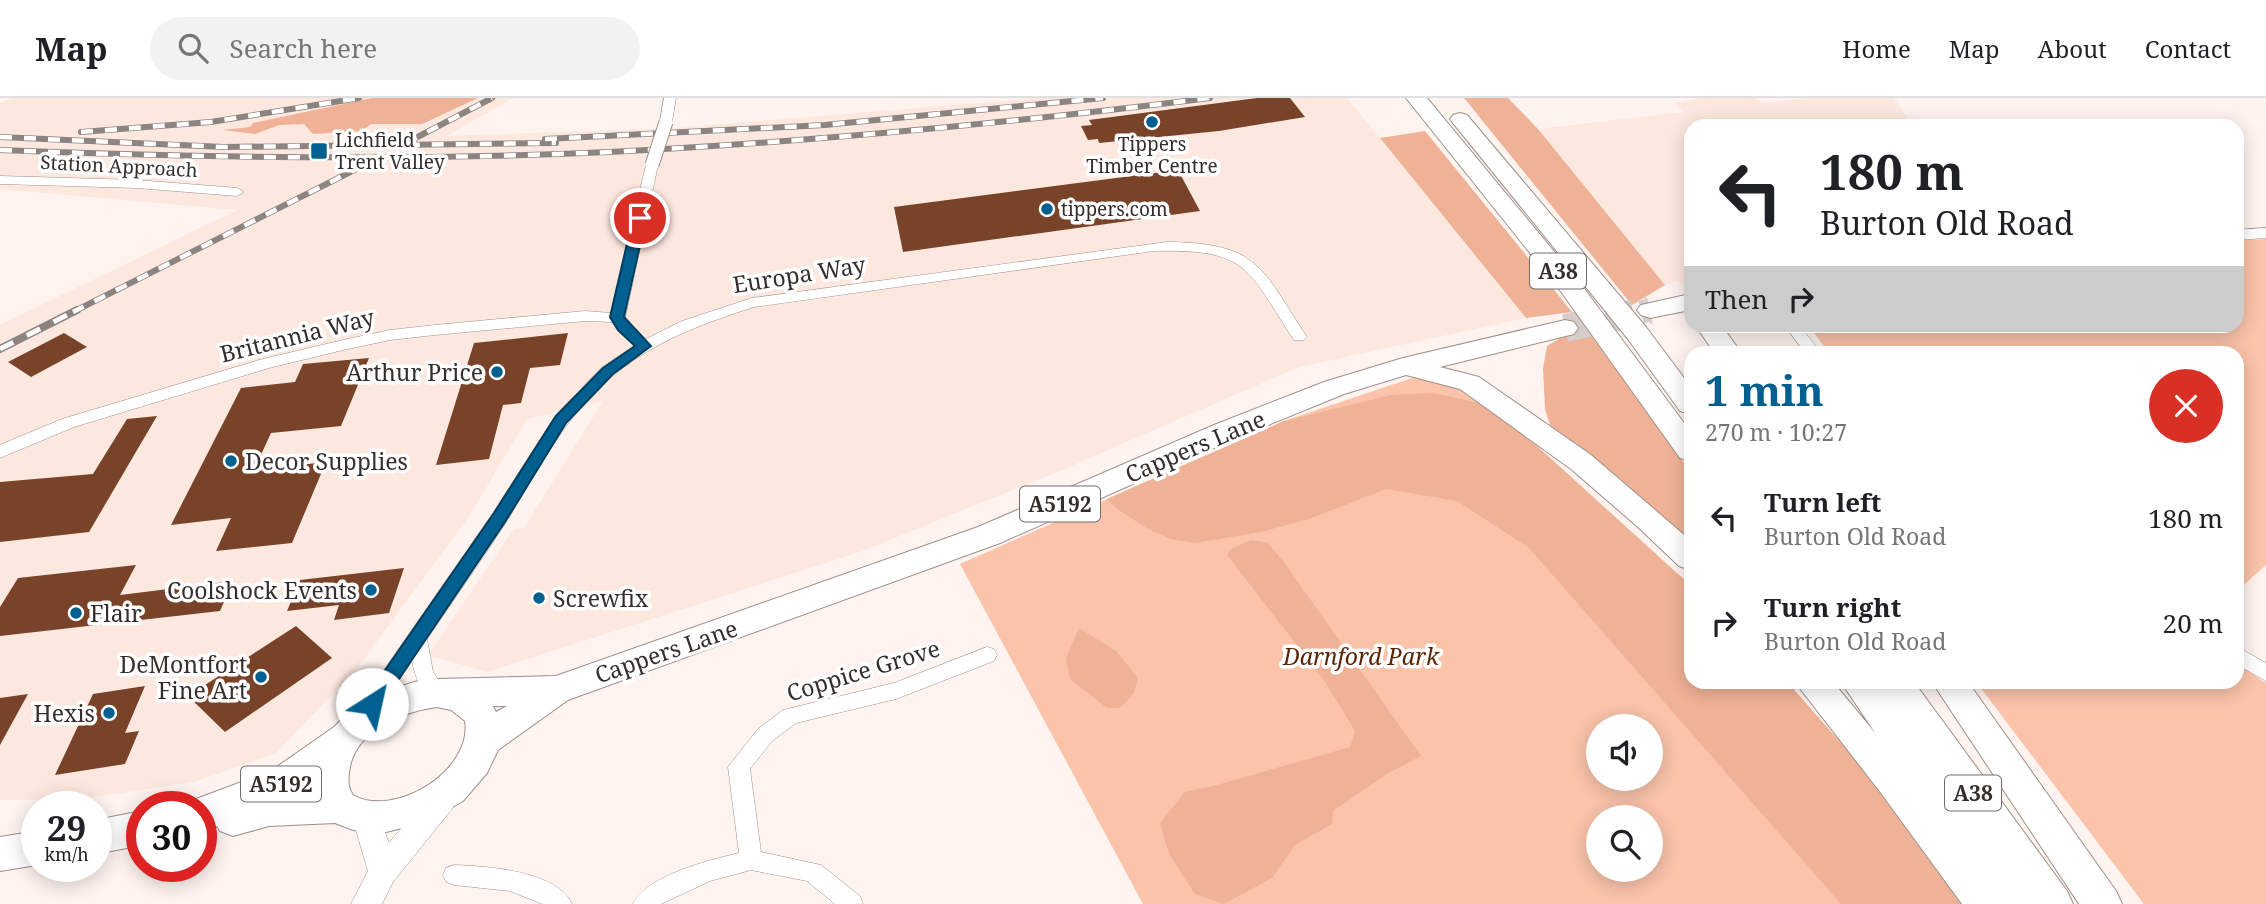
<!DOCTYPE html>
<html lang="en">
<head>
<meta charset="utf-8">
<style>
  :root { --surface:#fff; --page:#f2f2f2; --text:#202124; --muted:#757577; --line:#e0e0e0; --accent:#026090 }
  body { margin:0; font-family:"Noto Serif",serif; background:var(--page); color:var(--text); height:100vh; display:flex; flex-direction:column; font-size:26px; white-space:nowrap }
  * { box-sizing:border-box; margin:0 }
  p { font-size:23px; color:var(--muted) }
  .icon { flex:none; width:38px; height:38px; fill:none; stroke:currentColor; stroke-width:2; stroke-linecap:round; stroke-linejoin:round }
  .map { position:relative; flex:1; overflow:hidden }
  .sheet { position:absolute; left:1684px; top:248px; width:560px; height:343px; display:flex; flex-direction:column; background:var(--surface); border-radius:21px; box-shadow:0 4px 18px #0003 }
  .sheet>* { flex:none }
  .top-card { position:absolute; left:1684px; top:21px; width:560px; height:214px; border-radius:21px; box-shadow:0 4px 18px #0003; background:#fff; color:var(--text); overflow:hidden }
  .tools { position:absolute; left:1586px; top:616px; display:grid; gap:14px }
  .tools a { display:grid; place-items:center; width:77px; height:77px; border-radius:50%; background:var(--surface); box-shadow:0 4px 18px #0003; font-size:35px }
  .speed { position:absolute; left:21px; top:693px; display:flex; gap:14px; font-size:35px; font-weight:700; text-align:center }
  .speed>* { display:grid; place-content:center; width:91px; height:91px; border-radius:50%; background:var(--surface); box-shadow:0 4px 18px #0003; line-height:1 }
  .speed small { font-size:18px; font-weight:400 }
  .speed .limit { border:10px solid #d22; background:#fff; color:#111 }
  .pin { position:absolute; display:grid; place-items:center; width:60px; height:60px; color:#fff; margin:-30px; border:4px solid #fff; border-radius:50%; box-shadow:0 2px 7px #0007 }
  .me { position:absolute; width:77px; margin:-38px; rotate:35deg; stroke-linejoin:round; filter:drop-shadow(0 0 5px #0008) }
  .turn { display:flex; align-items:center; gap:24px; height:147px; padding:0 21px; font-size:32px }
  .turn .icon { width:91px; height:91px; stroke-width:2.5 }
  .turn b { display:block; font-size:49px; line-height:60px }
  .then { display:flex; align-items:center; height:66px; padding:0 21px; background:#0003; gap:14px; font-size:26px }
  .round { display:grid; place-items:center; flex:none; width:74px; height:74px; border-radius:37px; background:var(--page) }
  .overview { display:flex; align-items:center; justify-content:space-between; height:119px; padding:0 21px }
  h1 { font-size:42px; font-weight:700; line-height:52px; color:var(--accent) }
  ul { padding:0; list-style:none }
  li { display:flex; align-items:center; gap:21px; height:105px; padding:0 21px }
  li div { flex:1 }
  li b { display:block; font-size:26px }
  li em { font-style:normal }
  header { display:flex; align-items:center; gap:42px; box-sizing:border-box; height:98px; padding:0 35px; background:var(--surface); border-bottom:2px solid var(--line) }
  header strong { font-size:33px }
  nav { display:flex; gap:38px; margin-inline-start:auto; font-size:24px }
  .search { width:490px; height:63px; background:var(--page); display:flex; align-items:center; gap:18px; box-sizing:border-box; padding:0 24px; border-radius:38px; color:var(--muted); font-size:26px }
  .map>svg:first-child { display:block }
  .built { fill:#fde8df }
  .green { fill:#fac3aa; fill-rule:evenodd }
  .forest { fill:#f0b296 }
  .building { fill:#784329 }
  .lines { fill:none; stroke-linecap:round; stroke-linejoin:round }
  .trunk-tunnel-far1 { stroke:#d6ccc8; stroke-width:23; stroke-dasharray:23 11; stroke-linecap:butt }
  .trunk-tunnel { stroke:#d6ccc8; stroke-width:28; stroke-dasharray:28 14; stroke-linecap:butt }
  .minor-casing { stroke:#9c908b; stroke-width:1 }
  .tertiary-casing { stroke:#9c908b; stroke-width:1 }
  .trunk-casing { stroke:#9c908b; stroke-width:2 }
  .minor { fill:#fff; fill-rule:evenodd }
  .tertiary { fill:#fff; fill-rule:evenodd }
  .trunk { fill:#fff; fill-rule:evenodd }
  .rail-far1-casing { stroke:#8c8481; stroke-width:6 }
  .rail-casing { stroke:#8c8481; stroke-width:8 }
  .rail-far1 { stroke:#fff; stroke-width:4.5; stroke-dasharray:12; stroke-linecap:butt }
  .rail { stroke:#fff; stroke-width:5; stroke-dasharray:15; stroke-linecap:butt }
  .minor-bridge-casing { stroke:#9c908b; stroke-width:15; stroke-linecap:butt }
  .minor-bridge { stroke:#fff; stroke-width:13 }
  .route { fill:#026090; stroke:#013e5e; stroke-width:2 }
  .poi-dot { fill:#026090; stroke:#fff; stroke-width:2.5 }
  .labels { text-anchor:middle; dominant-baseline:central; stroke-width:7; stroke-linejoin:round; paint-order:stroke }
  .far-poi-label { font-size:19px; fill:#342f2d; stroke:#fff; text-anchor:start }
  .far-street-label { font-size:19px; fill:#342f2d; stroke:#fff }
  .shield { fill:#fff; stroke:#716d6c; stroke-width:2 }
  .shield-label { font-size:21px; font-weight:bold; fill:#342f2d }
  .street-label { font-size:23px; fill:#342f2d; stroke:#fff }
  .poi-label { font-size:23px; fill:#342f2d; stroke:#fff; text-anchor:end }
  .park-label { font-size:23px; font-style:italic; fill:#5b2505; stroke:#fff }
</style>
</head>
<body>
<header>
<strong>Map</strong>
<div class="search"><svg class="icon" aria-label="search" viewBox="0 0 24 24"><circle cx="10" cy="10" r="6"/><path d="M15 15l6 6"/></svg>Search here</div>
<nav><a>Home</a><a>Map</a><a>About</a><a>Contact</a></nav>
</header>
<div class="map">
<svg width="2266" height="806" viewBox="0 0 2266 806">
  <rect width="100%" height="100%" fill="#fef3ef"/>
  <g class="built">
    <path d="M 12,0 L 513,0 L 447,38 L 676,30 L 1038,0 L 1347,0 L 1526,220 L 1299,269 L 1060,373 L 860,454 L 487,574 L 428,557 L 514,431 L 524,430 L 603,303 L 527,321 L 470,417 L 356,572 L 276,655 L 194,684 L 81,701 L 0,702 L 0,227 L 237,112 L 0,91 L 0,5 Z"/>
    <path d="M 1700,0 L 1755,0 L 1762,5 L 1808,0 L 1894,0 L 1913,28 L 1690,28 L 1690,191 L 1688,192 L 1677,183 L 1665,187 L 1538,31 L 1683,14 L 1674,5 Z"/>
  </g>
  <g class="green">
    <path d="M 2266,141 L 2266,467 L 2237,493 L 2236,256 L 1829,255 L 1809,228 L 2236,228 L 2237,142 Z"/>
    <path d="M 1412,280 L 1435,281 L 1466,293 L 1516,329 L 1690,487 L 1690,584 L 1788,585 L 1970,806 L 1143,806 L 960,466 L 1284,323 ZM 1598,628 L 1650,628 L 1650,681 L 1598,681 ZM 1598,719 L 1650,719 L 1650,772 L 1598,772 Z"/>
    <path d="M 2237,566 L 2266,585 L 2266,806 L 2144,806 L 1977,585 L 2236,584 Z"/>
  </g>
  <g class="forest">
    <path d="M 372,0 L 478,0 L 422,26 L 371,26 L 362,33 L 313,36 L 304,26 L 279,27 L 255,36 L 223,32 L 250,29 L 253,25 Z"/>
    <path d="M 1464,0 L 1508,0 L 1538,31 L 1665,187 L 1632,207 Z"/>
    <path d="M 1425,33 L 1572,214 L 1526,220 L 1380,40 Z"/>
    <path d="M 1590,236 L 1690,373 L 1690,443 L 1606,369 L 1550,327 L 1545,311 L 1543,270 L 1547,248 L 1562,239 Z"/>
    <path d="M 1433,295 L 1483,306 L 1516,329 L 1690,487 L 1690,584 L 1788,585 L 1938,754 L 1970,806 L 1841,806 L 1529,450 L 1457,403 L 1386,391 L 1309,421 L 1261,434 L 1195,445 L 1171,441 L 1148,431 L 1117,411 L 1107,401 L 1284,323 L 1391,297 Z"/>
    <path d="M 1251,442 L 1268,445 L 1283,463 L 1421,658 L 1387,676 L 1333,713 L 1332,726 L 1295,747 L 1272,780 L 1224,806 L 1195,796 L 1169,756 L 1160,725 L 1185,694 L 1217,687 L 1350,649 L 1355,633 L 1324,582 L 1227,457 L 1231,451 Z"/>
    <path d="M 1079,530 L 1116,553 L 1138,580 L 1134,595 L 1120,610 L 1107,610 L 1070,581 L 1066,560 Z"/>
  </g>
  <g class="building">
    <path d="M 1257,0 L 1290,0 L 1305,19 L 1219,33 L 1099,45 L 1098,41 L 1088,42 L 1081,28 L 1092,27 L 1089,22 Z"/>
    <path d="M 1178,72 L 1200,113 L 903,154 L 894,109 Z"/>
    <path d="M 64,235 L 87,249 L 31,279 L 8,264 Z"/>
    <path d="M 568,235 L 560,267 L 530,270 L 521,305 L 503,307 L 489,361 L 436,367 L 474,245 Z"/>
    <path d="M 369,260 L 341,328 L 271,335 L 254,372 L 326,364 L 292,445 L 216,453 L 231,420 L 171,427 L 241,290 L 295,284 L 303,266 Z"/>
    <path d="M 157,318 L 89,434 L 0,444 L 0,384 L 93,376 L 127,321 Z"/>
    <path d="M 136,467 L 120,497 L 233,483 L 220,513 L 0,538 L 0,509 L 18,480 Z"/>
    <path d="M 404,470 L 389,515 L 334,522 L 339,507 L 287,513 L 300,482 Z"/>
    <path d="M 296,528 L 332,560 L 225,634 L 188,598 Z"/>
    <path d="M 145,588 L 125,635 L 139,633 L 125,666 L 55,677 L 93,596 Z"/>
    <path d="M 28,596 L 0,647 L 0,600 Z"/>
  </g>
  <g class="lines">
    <path class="trunk-tunnel-far1" d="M 1641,214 L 1650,212"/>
    <path class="trunk-tunnel" d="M 1565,230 L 1649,212"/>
    <g class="minor-casing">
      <g id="minor">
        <path d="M 664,0 L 676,0 L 672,24 L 666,28 L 660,24 Z"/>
        <path d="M 652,63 L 658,67 L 625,220 L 646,241 L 682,223 L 752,200 L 1167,144 C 1260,145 1261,170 1307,239 L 1304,242 L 1294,242 C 1246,170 1250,151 1154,153 L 754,209 C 704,225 657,242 615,276 C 568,313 539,370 508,421 C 482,462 454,501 427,541 L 433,574 L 447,595 L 444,601 C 425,608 415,579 412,563 L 373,620 L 366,623 L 359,620 L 356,614 L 359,608 L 493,415 L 555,318 L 602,269 L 634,248 L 612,224 L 585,223 L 435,237 L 390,242 L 343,252 L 269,270 L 74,329 L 0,360 L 0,347 L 62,321 L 259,262 L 343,242 L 390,232 L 435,227 L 585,213 L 611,215 L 646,67 Z"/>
        <path d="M 0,78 L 137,82 L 237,90 L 244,94 L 237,98 L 137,90 L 0,86 Z"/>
        <path d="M 1785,228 L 1800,228 L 1822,256 L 1806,256 Z"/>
        <path d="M 2236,548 L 2266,565 L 2266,583 L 2236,566 Z"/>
        <path d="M 987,549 L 994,551 L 997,557 L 994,563 L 896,601 L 796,625 L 772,643 L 750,671 L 761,754 L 821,767 L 860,798 L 863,806 L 835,806 L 807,783 L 751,772 L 710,783 L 661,806 L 633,806 C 645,778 710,762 739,755 L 728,669 L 758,631 L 783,612 L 894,585 Z"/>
        <path d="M 454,767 C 486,768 558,773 572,806 L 542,806 L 510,793 L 454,787 L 446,784 L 443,777 L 446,770 Z"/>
      </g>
    </g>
    <g class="tertiary-casing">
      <g id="tertiary">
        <path d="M 2266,130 L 2266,140 L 2236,142 L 2236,132 Z"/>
        <path d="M 442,690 L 452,693 L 456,702 L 452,711 L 393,784 L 382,806 L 351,806 L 368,773 L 352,719 L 356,710 L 366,706 L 376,710 L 389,745 L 432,693 Z"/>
      </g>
    </g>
    <g class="trunk-casing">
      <g id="trunk">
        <path d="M 1406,0 L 1427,0 L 1580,185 L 1690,333 L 1690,363 L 1680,360 L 1562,195 Z"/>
        <path d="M 1460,15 L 1467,17 L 1646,229 L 1690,288 L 1690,316 L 1680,313 L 1628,241 L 1453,25 L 1450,21 L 1453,17 Z"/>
        <path d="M 1690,196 L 1690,212 L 1650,220 L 1641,217 L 1637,212 L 1641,207 Z"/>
        <path d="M 1565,222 L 1574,224 L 1578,230 L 1574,236 L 1440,269 L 1479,279 L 1591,357 L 1690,442 L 1690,472 L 1679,468 L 1638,429 L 1571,371 L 1460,291 L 1406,277 L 1344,296 L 1234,341 L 1000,445 L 568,602 L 498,652 L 487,675 L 463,703 L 426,724 L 382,735 L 353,732 L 335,725 L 269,728 L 233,738 L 220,733 L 217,728 L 201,732 L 201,709 L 186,709 L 188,704 L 271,673 L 334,629 L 352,611 L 381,595 L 414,584 L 437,581 L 556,578 L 978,429 L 1214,327 L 1324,284 L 1403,260 ZM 493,608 L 507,608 L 496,614 ZM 437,609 L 451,612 L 465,623 C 473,672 395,721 353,697 C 348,690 348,684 349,675 C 353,633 401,614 437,609 ZM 312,684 L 314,693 L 299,694 Z"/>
        <path d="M 1696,228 L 1722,228 L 1742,256 L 1715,256 Z"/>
        <path d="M 1795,584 L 1833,584 L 1876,636 L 1841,584 L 1914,584 L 2067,793 L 2073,806 L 1962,806 L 1881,695 Z"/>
        <path d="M 1932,584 L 1968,584 L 2116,793 L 2122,806 L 2079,806 Z"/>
        <path d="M 142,713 L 142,747 L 96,756 L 96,722 Z"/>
        <path d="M 37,733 L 37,767 L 0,773 L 0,739 Z"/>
      </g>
    </g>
    <use href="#minor" class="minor"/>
    <use href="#tertiary" class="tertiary"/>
    <use href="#trunk" class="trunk"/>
    <g class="rail-far1-casing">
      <g id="rail-far1">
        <path d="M 81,34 L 211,24 L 359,0"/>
        <path d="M 0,39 L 224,49 L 556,45"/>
        <path d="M 545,41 L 825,27 L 1103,0"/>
        <path d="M 406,45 L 492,0"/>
        <path d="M 0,52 C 203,60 406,63 609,54 C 810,44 1010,25 1210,0"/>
        <path d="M 73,214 L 378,60"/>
      </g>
    </g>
    <g class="rail-casing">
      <path id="rail" d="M 0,251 L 77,212"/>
    </g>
    <use href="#rail-far1" class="rail-far1"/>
    <use href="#rail" class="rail"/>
    <g class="minor-bridge-casing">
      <path id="minor-bridge" d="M 652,67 L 666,24"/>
    </g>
    <use href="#minor-bridge" class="minor-bridge"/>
  </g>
  <path class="route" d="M 640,116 L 646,120 L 624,219 L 651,248 L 613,276 L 566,325 L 505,424 L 378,612 L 372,614 L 365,612 L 363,606 L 365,601 L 494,415 L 556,318 L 603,270 L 635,248 L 618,232 L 610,219 L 633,120 Z"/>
  <g class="poi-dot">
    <circle cx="1152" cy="24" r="7"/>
    <rect x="310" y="44" width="18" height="18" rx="3.5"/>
    <circle cx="1047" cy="111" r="7"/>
    <circle cx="497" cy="274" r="7"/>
    <circle cx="231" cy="363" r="7"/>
    <circle cx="371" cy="492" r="7"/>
    <circle cx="539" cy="500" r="7"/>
    <circle cx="76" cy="515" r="7"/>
    <circle cx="261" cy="579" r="7"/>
    <circle cx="109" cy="615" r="7"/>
  </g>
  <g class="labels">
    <g class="far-poi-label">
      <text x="335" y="42">Lichfield<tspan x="335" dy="22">Trent Valley</tspan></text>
      <text x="1152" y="46" text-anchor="middle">Tippers<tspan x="1152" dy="22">Timber Centre</tspan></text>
      <text x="1061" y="111">tippers.com</text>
    </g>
    <g class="far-street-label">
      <text transform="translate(119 68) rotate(3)">Station Approach</text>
    </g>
    <g class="shield">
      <rect x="1530" y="155.5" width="56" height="35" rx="5"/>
      <rect x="1020" y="388.5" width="80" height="35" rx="5"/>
      <rect x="241" y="668.5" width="80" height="35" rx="5"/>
      <rect x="1945" y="677.5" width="56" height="35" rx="5"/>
    </g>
    <g class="shield-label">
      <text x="1558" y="173">A38</text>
      <text x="1060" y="406">A5192</text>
      <text x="281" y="686">A5192</text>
      <text x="1973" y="695">A38</text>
    </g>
    <g class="street-label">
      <text transform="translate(799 176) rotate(-9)">Europa Way</text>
      <text transform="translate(297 237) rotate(-14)">Britannia Way</text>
      <text transform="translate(1195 348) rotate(-23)">Cappers Lane</text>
      <text transform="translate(666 553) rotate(-19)">Cappers Lane</text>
      <text transform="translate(863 572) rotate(-17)">Coppice Grove</text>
    </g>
    <g class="poi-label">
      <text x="483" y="274">Arthur Price</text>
      <text x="245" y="363" text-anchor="start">Decor Supplies</text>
      <text x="357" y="492">Coolshock Events</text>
      <text x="553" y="500" text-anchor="start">Screwfix</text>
      <text x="90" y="515" text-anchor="start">Flair</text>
      <text x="247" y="566">DeMontfort<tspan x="247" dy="26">Fine Art</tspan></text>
      <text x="95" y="615">Hexis</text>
    </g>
    <g class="park-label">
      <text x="1361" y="558">Darnford Park</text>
    </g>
  </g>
</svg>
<div class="tools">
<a><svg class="icon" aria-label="sound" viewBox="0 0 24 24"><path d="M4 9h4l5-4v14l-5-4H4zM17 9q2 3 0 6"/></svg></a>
<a><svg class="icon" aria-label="search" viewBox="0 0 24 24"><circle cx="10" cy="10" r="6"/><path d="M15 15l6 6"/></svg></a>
</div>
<div class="speed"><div>29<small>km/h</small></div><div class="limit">30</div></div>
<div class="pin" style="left:640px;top:120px;background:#d93025"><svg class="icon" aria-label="arrive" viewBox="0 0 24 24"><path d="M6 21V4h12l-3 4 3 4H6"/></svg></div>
<svg class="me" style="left:372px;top:606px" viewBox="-20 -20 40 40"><circle r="19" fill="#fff"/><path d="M0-13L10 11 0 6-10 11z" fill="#026090"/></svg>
<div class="top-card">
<div class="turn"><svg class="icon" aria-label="left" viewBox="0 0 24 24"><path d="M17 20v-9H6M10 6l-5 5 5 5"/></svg><div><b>180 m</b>Burton Old Road</div></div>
<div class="then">Then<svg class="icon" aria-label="right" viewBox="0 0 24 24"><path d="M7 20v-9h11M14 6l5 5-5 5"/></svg></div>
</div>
<section class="sheet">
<div class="overview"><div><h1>1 min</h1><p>270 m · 10:27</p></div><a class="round" style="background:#d93025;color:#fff"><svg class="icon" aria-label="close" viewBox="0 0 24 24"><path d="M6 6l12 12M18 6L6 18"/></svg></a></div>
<ul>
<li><svg class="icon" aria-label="left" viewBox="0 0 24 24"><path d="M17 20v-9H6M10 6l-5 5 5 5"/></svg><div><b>Turn left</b><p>Burton Old Road</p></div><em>180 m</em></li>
<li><svg class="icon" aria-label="right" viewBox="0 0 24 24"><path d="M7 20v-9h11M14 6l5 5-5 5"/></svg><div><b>Turn right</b><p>Burton Old Road</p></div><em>20 m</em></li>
</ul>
</section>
</div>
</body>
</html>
